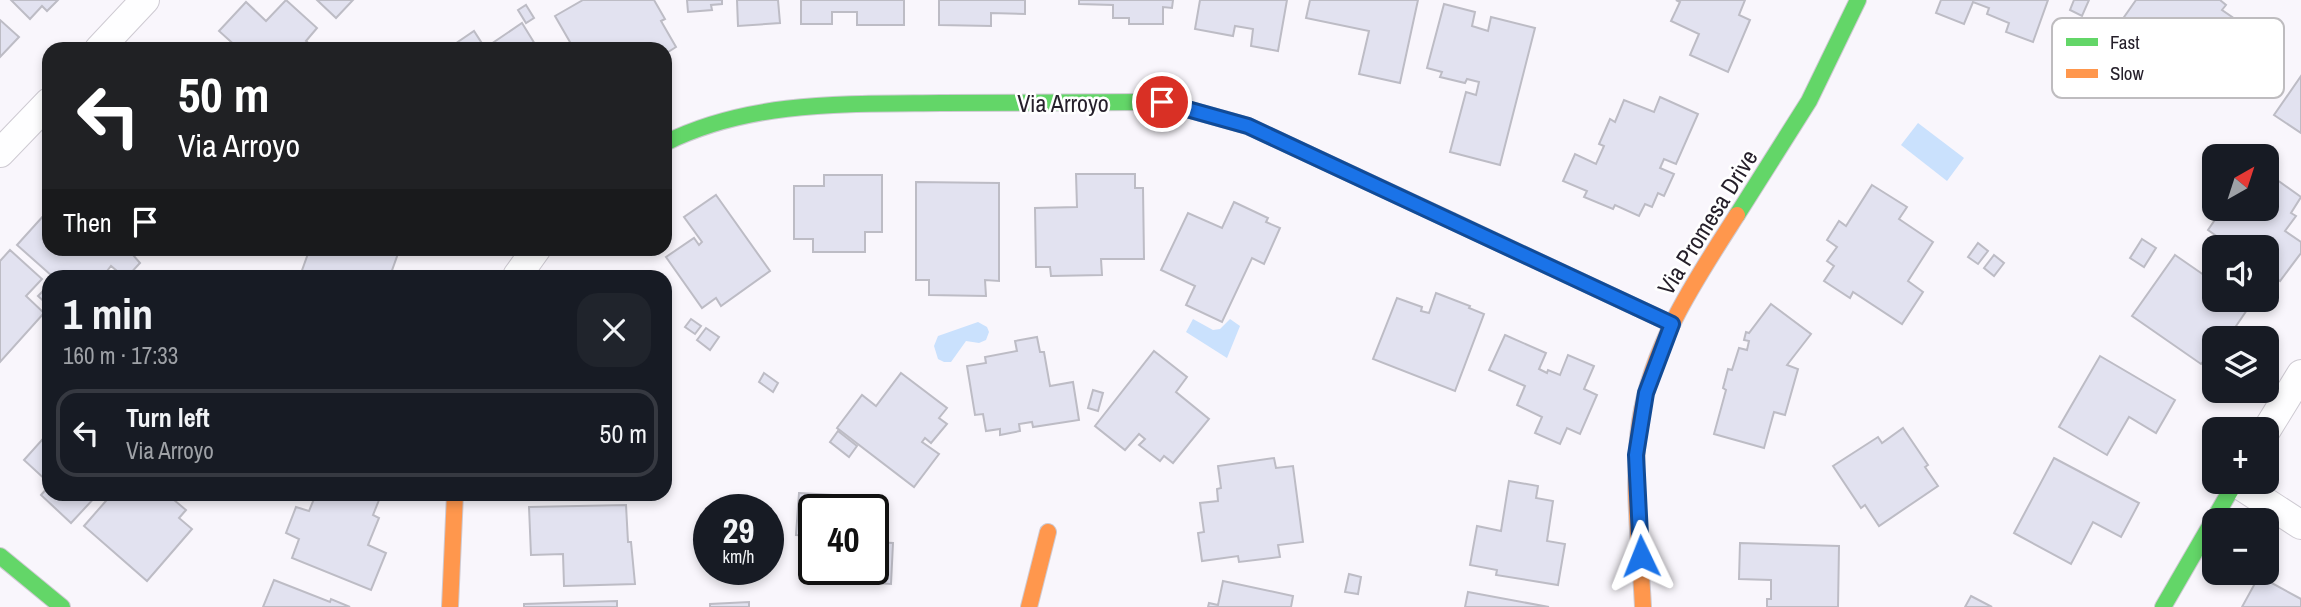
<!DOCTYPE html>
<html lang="en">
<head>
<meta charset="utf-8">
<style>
  :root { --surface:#171b24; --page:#20242c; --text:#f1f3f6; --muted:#9ea1a6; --line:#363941 }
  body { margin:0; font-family:"Archivo Narrow",sans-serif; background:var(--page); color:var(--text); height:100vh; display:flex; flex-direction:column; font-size:26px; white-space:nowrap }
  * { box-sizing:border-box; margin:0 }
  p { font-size:23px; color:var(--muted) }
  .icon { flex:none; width:38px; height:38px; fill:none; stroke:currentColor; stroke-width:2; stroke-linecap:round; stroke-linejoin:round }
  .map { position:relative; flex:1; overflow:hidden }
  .details { position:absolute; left:42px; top:270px; width:630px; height:231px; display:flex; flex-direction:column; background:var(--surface); border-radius:21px; box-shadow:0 4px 10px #0003 }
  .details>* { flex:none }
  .guide { position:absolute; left:42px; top:42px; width:630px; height:214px; border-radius:21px; box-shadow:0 4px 10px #0003; background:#202124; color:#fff; overflow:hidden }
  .needle { width:46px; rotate:39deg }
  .buttons { position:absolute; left:2202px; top:144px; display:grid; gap:14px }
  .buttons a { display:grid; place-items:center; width:77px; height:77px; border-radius:14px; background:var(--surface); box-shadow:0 4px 10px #0003; font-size:35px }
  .speed { position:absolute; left:693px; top:494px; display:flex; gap:14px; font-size:35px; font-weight:700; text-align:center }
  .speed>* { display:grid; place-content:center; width:91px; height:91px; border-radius:50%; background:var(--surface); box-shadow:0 4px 10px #0003; line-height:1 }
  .speed small { font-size:18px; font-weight:400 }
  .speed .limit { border:4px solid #111; border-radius:10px; background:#fff; color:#111 }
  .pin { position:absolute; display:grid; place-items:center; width:60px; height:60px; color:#fff; margin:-30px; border:4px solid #fff; border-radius:50%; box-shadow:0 2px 7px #0007 }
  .me { position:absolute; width:77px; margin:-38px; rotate:358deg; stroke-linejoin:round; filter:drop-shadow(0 0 5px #0008) }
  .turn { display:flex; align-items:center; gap:24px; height:147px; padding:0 21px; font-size:32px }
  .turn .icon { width:91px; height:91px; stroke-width:2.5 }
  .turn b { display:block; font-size:49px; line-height:60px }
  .then { display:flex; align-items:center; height:66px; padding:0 21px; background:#0003; gap:14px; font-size:26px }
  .round { display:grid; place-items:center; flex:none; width:74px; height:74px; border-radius:21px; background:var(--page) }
  .headline { display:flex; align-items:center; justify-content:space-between; height:119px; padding:0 21px }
  h1 { font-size:42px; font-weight:700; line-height:52px }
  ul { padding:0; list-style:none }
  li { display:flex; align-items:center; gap:21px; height:88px; margin:0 14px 10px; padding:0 7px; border:4px solid var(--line); border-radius:21px }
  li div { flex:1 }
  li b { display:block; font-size:26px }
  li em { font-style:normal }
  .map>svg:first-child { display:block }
  .water { fill:#cae1fd }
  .building { fill:#e2e2f0; stroke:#bdbcc5; stroke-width:2 }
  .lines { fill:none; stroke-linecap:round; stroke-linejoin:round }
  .street-casing { stroke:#cecad2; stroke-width:30 }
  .fast-casing { stroke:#cecad2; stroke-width:18 }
  .slow-casing { stroke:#cecad2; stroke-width:18 }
  .street { stroke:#fefeff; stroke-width:28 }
  .fast { stroke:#63d668; stroke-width:16 }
  .slow { stroke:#ff974d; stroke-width:16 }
  .route-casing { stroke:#114b97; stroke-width:18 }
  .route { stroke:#1a73e8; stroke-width:12 }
  .labels { text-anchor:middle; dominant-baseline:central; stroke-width:5; stroke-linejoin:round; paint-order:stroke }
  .street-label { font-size:24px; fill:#251f2a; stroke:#fff }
  .key { fill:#fff; stroke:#bebcbf; stroke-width:2 }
  .key-label { font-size:19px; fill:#251f2a }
</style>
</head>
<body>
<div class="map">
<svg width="2301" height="607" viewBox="0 0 2301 607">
  <rect width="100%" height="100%" fill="#f9f6fc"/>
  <g class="water">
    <path d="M 1918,123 L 1964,158 L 1947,181 L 1901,145 Z"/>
    <path d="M 1193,319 L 1213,330 L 1220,329 L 1230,319 L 1240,326 L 1227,358 L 1186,332 Z"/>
    <path d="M 978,322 L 987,327 L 989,332 L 986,340 L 979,343 L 966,341 L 951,362 L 944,362 L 938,359 L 934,346 L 938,336 Z"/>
  </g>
  <g class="building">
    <path d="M 11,0 L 58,0 L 47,11 L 42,6 L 30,19 Z"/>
    <path d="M 286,0 L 317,28 L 306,41 L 315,49 L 239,49 L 219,31 L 246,2 L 266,21 Z"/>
    <path d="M 317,0 L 353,0 L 336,18 Z"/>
    <path d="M 583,0 L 654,0 L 665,19 L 661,21 L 676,47 L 665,54 L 665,49 L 574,49 L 555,16 Z"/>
    <path d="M 687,0 L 722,0 L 722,4 L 711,5 L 712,10 L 688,12 Z"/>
    <path d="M 737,0 L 778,0 L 780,23 L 738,26 Z"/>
    <path d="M 801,0 L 904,0 L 904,25 L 857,25 L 857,12 L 832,12 L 832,24 L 801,24 Z"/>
    <path d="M 939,0 L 1025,0 L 1025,14 L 991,13 L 991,26 L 939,25 Z"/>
    <path d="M 1079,0 L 1173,0 L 1172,8 L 1163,7 L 1163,24 L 1129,24 L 1129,18 L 1113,18 L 1113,5 L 1079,4 Z"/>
    <path d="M 1200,0 L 1287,0 L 1278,51 L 1251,46 L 1253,29 L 1235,26 L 1233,36 L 1195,29 Z"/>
    <path d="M 1310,0 L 1418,0 L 1400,83 L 1359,74 L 1369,31 L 1306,18 Z"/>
    <path d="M 1676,0 L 1745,0 L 1739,15 L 1750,20 L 1728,72 L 1690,55 L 1699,34 L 1671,21 L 1680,2 Z"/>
    <path d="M 1941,0 L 2048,0 L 2033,42 L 2006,32 L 2009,23 L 1987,14 L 1989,8 L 1973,2 L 1964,24 L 1936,13 Z"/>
    <path d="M 2074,0 L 2089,0 L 2082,16 L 2070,10 Z"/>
    <path d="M 2136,0 L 2220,0 L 2226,5 L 2222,10 L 2238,21 L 2221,45 L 2217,43 L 2196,73 L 2122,20 Z"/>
    <path d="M 1444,4 L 1475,12 L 1472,26 L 1488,31 L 1491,17 L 1535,28 L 1500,165 L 1450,152 L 1466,92 L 1476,95 L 1479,82 L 1467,79 L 1465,83 L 1440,77 L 1442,72 L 1427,68 Z"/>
    <path d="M 526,5 L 534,18 L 526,23 L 518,10 Z"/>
    <path d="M 0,20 L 19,37 L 0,57 Z"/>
    <path d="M 522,23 L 538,49 L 449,48 L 474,31 L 485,48 Z"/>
    <path d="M 2301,76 L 2301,133 L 2274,115 Z"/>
    <path d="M 1660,97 L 1698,114 L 1676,164 L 1664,159 L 1660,168 L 1674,174 L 1664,196 L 1658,193 L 1652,207 L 1645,204 L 1639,216 L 1615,205 L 1613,209 L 1584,197 L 1587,191 L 1563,181 L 1575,154 L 1596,164 L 1604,146 L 1599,144 L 1610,119 L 1615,122 L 1624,100 L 1654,112 Z"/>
    <path d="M 2266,172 L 2301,197 L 2291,213 L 2296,216 L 2285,231 L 2301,242 L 2301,253 L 2280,281 L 2266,271 L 2266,247 L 2232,247 L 2208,230 L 2223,208 L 2266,208 Z"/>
    <path d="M 1076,174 L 1135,174 L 1135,188 L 1143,188 L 1144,259 L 1101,259 L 1102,275 L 1051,276 L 1050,267 L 1036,267 L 1035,208 L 1077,207 Z"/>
    <path d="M 824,175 L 882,175 L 882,232 L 865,232 L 865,252 L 813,252 L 813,239 L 794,239 L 794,186 L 824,186 Z"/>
    <path d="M 916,182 L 999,183 L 999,281 L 985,280 L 986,296 L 929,295 L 929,280 L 916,280 Z"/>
    <path d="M 1872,185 L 1907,207 L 1899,219 L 1933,242 L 1908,281 L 1923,292 L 1902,324 L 1853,292 L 1850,298 L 1824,281 L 1834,266 L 1827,261 L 1837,247 L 1827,240 L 1839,221 L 1846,226 Z"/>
    <path d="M 716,195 L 770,271 L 721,306 L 716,298 L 702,308 L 666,257 L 694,238 L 699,245 L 702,242 L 684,217 Z"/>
    <path d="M 1234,202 L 1268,218 L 1266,222 L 1280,228 L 1264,264 L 1252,258 L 1222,322 L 1186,305 L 1195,286 L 1161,270 L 1188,213 L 1222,228 Z"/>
    <path d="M 45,214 L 49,218 L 49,248 L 127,248 L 140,263 L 128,276 L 123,276 L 111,266 L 107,271 L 113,276 L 52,276 L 17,245 Z"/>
    <path d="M 2142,239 L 2156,248 L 2144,267 L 2130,258 Z"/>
    <path d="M 1978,243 L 1988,251 L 1978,264 L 1968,257 Z"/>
    <path d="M 310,248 L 400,248 L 390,276 L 300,276 Z"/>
    <path d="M 10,250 L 42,279 L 26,296 L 44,313 L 0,362 L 0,261 Z"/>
    <path d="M 1994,255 L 2004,263 L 1994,276 L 1984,268 Z"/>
    <path d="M 2175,255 L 2214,282 L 2214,299 L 2238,299 L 2249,307 L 2232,332 L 2226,329 L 2220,338 L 2214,338 L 2214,347 L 2201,364 L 2132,316 Z"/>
    <path d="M 49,285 L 49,306 L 38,296 Z"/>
    <path d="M 1436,293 L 1470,306 L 1469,308 L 1484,314 L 1455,391 L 1373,359 L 1397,298 L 1422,307 L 1421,311 L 1429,313 Z"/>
    <path d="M 1771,304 L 1811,334 L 1787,365 L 1798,369 L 1785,415 L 1774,412 L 1764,448 L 1714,434 L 1726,390 L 1723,388 L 1728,369 L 1732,370 L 1739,348 L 1747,350 L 1749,341 L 1744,340 L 1746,332 L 1749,333 Z"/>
    <path d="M 691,319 L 701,326 L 695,334 L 685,327 Z"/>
    <path d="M 706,328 L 719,337 L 710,350 L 697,340 Z"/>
    <path d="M 1505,335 L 1546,353 L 1539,369 L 1547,373 L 1548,370 L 1560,375 L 1568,355 L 1594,366 L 1584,389 L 1597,395 L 1580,434 L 1567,428 L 1560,444 L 1535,433 L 1542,417 L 1517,405 L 1525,386 L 1489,370 Z"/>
    <path d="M 1037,337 L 1040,352 L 1044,352 L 1050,386 L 1073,382 L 1079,420 L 1033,427 L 1032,422 L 1019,424 L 1020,431 L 1000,435 L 1000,429 L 986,431 L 983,414 L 975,415 L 967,366 L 986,363 L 985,357 L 1017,351 L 1015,341 Z"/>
    <path d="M 1154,351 L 1187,377 L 1176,392 L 1209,419 L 1173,463 L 1164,456 L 1160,461 L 1139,445 L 1145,439 L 1139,434 L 1125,450 L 1095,426 Z"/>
    <path d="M 2100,356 L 2175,400 L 2156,433 L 2129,417 L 2107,455 L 2059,427 Z"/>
    <path d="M 764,373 L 778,383 L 773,392 L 759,382 Z"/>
    <path d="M 901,373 L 947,408 L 939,418 L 947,424 L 931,443 L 925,438 L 922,442 L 939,454 L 914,487 L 837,428 L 862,395 L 876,406 Z"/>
    <path d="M 1093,390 L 1103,393 L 1098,411 L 1088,408 Z"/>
    <path d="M 1903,428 L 1928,465 L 1925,467 L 1938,486 L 1879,526 L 1865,505 L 1861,508 L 1833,466 L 1878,437 L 1882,443 Z"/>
    <path d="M 838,431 L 857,446 L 849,457 L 830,442 Z"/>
    <path d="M 49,432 L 49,483 L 24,460 Z"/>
    <path d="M 1274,458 L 1276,468 L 1293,466 L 1303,542 L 1278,545 L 1280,557 L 1239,562 L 1238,556 L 1202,561 L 1198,533 L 1204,532 L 1200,503 L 1218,501 L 1217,489 L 1221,488 L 1218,466 Z"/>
    <path d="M 2054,458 L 2139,503 L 2121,537 L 2093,522 L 2071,564 L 2014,533 Z"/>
    <path d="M 1509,481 L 1538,486 L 1536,498 L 1553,501 L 1547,541 L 1565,544 L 1558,585 L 1496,575 L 1497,570 L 1470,565 L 1477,526 L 1501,531 Z"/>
    <path d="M 49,486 L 49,494 L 98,494 L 71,523 L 41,495 Z"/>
    <path d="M 799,493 L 866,497 L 866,502 L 883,503 L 881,529 L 873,528 L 873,509 L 814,509 L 814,536 L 796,535 Z"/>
    <path d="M 112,494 L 167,494 L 186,510 L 179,518 L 192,529 L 147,581 L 84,526 Z"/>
    <path d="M 316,494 L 381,495 L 373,515 L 379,518 L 368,545 L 386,553 L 371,590 L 292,558 L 299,539 L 286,533 L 296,507 L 309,511 Z"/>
    <path d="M 626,505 L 628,542 L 631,542 L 635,584 L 564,586 L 563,554 L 531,555 L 529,507 Z"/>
    <path d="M 873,542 L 893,543 L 891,584 L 813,579 L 814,558 L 814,569 L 873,569 Z"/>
    <path d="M 1740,543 L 1839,546 L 1838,607 L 1767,607 L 1767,599 L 1771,599 L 1771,580 L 1739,579 Z"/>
    <path d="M 1349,574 L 1361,577 L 1358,594 L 1345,592 Z"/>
    <path d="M 2259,576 L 2301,599 L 2301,607 L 2242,607 Z"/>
    <path d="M 274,580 L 330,602 L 331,599 L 350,607 L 263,607 Z"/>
    <path d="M 1223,581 L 1293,596 L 1291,607 L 1208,607 L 1209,603 L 1218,605 Z"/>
    <path d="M 1468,592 L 1549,607 L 1465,607 Z"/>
    <path d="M 1971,596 L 1992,607 L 1965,607 Z"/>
    <path d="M 617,601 L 617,607 L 524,607 L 524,604 Z"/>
    <path d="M 749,602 L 749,607 L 710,607 L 710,604 Z"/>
  </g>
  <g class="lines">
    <g class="street-casing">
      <g id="street">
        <path d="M 99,49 L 145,0"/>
        <path d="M 0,153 L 49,102"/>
        <path d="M 517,276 L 537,248"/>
        <path d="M 2266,431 L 2301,374"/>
        <path d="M 2235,482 L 2301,525"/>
      </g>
    </g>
    <g class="fast-casing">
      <g id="fast">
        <path d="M 665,143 C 751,100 848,104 941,103 C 1011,103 1080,102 1149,102"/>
        <path d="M 1737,215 L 1809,101 L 1858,0"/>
        <path d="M 1452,221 L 1672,324"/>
        <path d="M 0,556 L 62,607"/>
        <path d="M 2163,607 L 2236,481"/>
      </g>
    </g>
    <g class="slow-casing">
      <g id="slow">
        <path d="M 1149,102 L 1162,102 L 1248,126 L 1452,221"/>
        <path d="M 450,607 L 455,494"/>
        <path d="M 1029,607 L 1048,532"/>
        <path d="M 1643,607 C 1640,545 1631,482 1640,421 C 1652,344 1696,279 1737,215"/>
      </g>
    </g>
    <use href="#street" class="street"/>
    <use href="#fast" class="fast"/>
    <use href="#slow" class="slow"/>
  </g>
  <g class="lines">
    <g class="route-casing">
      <path id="route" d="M 1162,102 L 1248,126 L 1672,324 L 1646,393 L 1636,455 L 1641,556"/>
    </g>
    <use href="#route" class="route"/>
  </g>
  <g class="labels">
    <g class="street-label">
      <text x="1063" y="103">Via Arroyo</text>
      <text transform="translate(1707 222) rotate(-58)">Via Promesa Drive</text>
    </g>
  </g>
  <rect x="2052" y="18" width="232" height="80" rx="10" class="key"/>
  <rect x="2066" y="38" width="32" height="8" fill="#63d668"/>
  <rect x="2066" y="69" width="32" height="9" fill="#ff974d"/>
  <g class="key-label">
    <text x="2110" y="49">Fast</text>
    <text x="2110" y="80">Slow</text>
  </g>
</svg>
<div class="buttons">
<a><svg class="needle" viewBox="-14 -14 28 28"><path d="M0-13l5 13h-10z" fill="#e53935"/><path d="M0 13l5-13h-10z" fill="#9ea1a6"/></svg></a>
<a><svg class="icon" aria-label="sound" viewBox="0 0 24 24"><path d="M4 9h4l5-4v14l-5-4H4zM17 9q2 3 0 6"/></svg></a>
<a><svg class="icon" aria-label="layers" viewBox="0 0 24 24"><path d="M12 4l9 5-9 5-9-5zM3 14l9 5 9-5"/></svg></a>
<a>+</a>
<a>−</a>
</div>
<div class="speed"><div>29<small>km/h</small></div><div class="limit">40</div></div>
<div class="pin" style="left:1162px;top:102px;background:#d93025"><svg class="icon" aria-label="arrive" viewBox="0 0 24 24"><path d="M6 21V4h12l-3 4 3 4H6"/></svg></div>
<svg class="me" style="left:1641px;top:556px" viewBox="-20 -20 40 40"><path d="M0-17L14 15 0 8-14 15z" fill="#1a73e8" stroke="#fff" stroke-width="4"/></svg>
<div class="guide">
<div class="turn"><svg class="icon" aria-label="left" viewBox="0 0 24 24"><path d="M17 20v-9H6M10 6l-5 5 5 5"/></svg><div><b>50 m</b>Via Arroyo</div></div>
<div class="then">Then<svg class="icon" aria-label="arrive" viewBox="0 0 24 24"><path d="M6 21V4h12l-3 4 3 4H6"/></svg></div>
</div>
<section class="details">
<div class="headline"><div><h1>1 min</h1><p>160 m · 17:33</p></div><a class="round"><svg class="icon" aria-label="close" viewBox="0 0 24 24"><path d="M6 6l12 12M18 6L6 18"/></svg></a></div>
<ul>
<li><svg class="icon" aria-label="left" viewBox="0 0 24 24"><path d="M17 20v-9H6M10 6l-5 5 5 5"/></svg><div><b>Turn left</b><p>Via Arroyo</p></div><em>50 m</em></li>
</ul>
</section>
</div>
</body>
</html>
